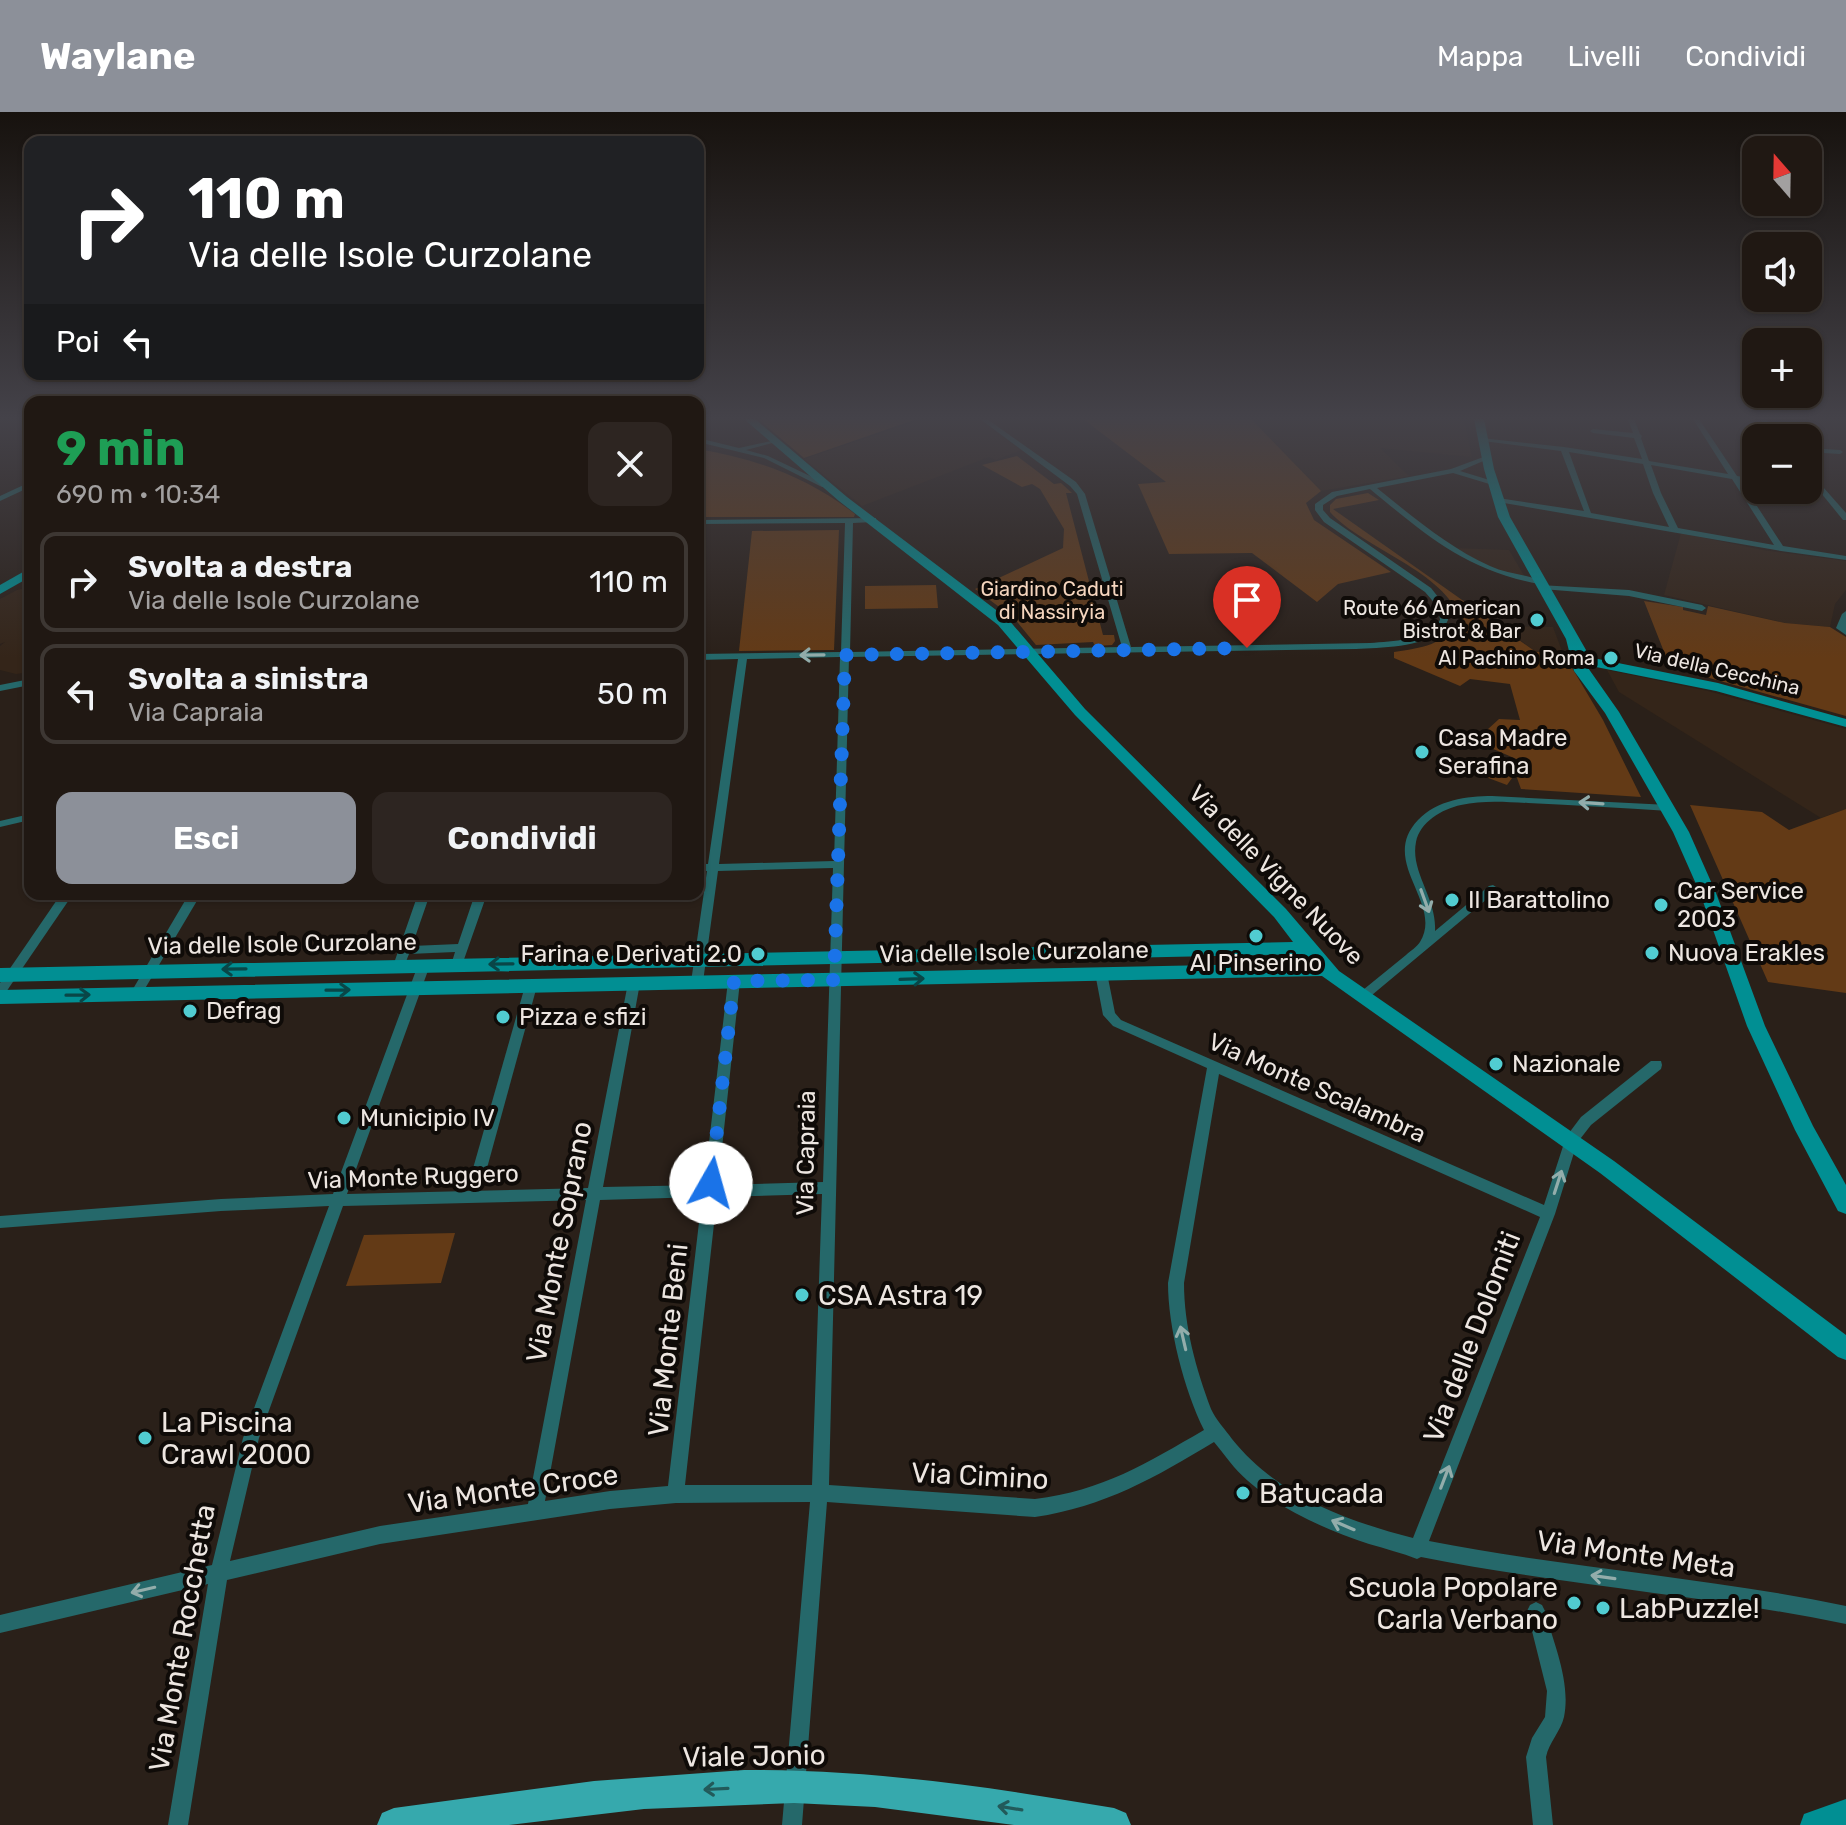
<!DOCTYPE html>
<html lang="it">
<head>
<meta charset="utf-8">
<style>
  :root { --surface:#201813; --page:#2d2521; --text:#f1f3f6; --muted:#a2a0a0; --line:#3d3733; --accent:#8c9099 }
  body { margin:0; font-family:Rubik,sans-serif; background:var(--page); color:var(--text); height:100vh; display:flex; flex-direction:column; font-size:30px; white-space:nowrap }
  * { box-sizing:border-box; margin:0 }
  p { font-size:26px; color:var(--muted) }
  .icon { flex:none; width:44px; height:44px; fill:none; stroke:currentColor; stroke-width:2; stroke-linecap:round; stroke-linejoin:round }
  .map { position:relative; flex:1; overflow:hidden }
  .side { position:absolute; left:24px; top:284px; width:680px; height:504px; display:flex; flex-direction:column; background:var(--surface); border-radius:16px; box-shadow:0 2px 6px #0004,0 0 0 2px var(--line) }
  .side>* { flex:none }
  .top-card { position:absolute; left:24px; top:24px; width:680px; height:244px; border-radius:16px; box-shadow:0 2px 6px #0004,0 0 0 2px var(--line); background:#202124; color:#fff; overflow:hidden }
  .needle { width:52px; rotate:340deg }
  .controls { position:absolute; left:1742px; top:24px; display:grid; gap:16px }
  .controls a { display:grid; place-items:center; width:80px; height:80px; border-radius:16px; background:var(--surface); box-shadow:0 2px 6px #0004,0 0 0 2px var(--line); font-size:40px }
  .pin { position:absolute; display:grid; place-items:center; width:68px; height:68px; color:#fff; margin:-82px -34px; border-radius:50% 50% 50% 0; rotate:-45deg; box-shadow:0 0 8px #0007 }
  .pin .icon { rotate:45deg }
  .me { position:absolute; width:88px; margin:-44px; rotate:7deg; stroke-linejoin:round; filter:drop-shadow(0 0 6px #0008) }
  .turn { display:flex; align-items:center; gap:28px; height:168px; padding:0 32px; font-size:36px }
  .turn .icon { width:104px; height:104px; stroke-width:2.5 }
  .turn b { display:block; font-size:56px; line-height:68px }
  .then { display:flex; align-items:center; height:76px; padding:0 32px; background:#0003; gap:16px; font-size:30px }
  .round { display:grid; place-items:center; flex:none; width:84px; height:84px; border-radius:16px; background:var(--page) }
  .headline { display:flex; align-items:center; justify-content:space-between; height:136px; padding:0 32px }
  h1 { font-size:48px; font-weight:700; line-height:60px; color:#1e9e55 }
  .cta { display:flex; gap:16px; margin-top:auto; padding:16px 32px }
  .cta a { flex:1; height:92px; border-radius:16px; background:var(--accent); color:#fff; font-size:32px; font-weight:700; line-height:92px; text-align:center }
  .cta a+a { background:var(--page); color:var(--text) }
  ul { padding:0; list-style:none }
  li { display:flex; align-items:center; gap:24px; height:100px; margin:0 16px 12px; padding:0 16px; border:4px solid var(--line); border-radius:16px }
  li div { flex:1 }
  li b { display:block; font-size:30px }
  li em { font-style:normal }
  header { display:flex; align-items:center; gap:48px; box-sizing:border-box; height:112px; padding:0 40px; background:var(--accent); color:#fff }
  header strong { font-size:38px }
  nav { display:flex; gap:44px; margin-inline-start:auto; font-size:28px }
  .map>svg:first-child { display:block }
  .built { fill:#342519 }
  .green { fill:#633a16 }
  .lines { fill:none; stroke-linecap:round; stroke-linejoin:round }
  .street { fill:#25686a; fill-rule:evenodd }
  .secondary { fill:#018f93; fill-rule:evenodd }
  .primary { fill:#36a9ad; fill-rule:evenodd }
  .oneway { stroke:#93adab }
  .oneway2 { stroke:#094647 }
  .oneway3 { stroke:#225a5a }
  .route { stroke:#1a73e8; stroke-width:14; stroke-dasharray:0 25.2 }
  .poi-dot { fill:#51ccd1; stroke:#0f0b08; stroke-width:3 }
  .labels { text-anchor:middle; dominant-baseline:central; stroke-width:8; stroke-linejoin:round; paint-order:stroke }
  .far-park-label { font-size:20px; fill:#f5d5be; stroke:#0f0b08 }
  .far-poi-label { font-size:20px; fill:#ede6e1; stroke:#0f0b08; text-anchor:end }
  .far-street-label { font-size:20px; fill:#ede6e1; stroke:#0f0b08 }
  .poi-label { font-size:24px; fill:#ede6e1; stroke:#0f0b08; text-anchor:start }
  .street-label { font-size:24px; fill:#ede6e1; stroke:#0f0b08 }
  .near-street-label { font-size:28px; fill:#ede6e1; stroke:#0f0b08 }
  .near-poi-label { font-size:28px; fill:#ede6e1; stroke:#0f0b08; text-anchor:start }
</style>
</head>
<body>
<header>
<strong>Waylane</strong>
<nav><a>Mappa</a><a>Livelli</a><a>Condividi</a></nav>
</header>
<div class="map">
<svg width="1846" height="1713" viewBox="0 0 1846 1713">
  <rect width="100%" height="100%" fill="#2a2019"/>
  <g class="built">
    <path d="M 923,307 L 978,307 L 1021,338 L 996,348 L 989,345 L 862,394 L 804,347 Z"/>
    <path d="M 1251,307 L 1464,307 L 1472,345 L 1380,336 L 1409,364 L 1321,379 Z"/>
    <path d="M 1681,421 L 1763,438 L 1846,449 L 1846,478 L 1835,492 L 1830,515 L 1785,511 L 1664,483 Z"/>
    <path d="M 1451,436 L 1509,438 L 1526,467 L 1476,452 Z"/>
    <path d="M 30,475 L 30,560 L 16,562 L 0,558 L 0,534 L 5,530 L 0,532 L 0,487 L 17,478 Z"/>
    <path d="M 1501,514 L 1553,515 L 1562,539 L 1536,540 Z"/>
    <path d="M 1607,558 L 1708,579 L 1846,617 L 1846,697 L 1821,706 L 1619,580 Z"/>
  </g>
  <g class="green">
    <path d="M 758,307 L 917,307 L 804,346 Z"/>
    <path d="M 1083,307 L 1251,307 L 1321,379 L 1306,391 L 1314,408 L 1391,460 L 1338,472 L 1317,490 L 1252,441 L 1169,442 L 1138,372 L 1166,370 Z"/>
    <path d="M 698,337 C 757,347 807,365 855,402 L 854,405 L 698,405 Z"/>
    <path d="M 1017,344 L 1054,372 L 1061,371 L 1072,381 L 1066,381 L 1103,523 L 1114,523 L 1115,529 L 1112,533 L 1095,534 L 1093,530 L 1036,533 L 1014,506 L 975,477 L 1063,436 L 1064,417 L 1040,377 L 1032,372 L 1022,375 L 982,353 Z"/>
    <path d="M 1368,381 L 1379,388 L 1333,397 L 1536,540 L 1562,539 L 1603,608 L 1641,685 L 1521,677 L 1517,666 L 1528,652 L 1475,629 L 1499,607 L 1520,608 L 1510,572 L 1470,567 L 1460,574 L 1394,546 L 1394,540 C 1421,536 1445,533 1460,508 C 1446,459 1363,437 1330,400 L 1330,393 L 1336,387 Z"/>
    <path d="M 839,418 L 834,538 L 739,539 L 752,419 Z"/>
    <path d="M 936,473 L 938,496 L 865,497 L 865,474 Z"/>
    <path d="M 1644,489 L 1683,495 L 1683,498 L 1706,503 L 1708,494 L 1785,511 L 1830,515 L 1846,525 L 1846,604 L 1670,555 Z"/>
    <path d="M 1499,643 L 1522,652 L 1507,673 L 1483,664 Z"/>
    <path d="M 1690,693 L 1762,700 L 1789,718 L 1846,697 L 1846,881 L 1768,870 Z"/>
    <path d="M 455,1121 L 441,1171 L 346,1174 L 364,1123 Z"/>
  </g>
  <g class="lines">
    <g class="street">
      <path d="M 980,307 L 987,307 L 1076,370 L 1085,382 L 1131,535 L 1370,531 C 1393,529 1425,529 1440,508 L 1438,495 L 1425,480 L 1324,410 L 1315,398 L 1315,392 L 1332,380 L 1451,357 L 1486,344 L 1490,346 L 1488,347 L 1460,359 L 1496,370 L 1496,374 L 1453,361 L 1377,376 C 1413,405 1448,435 1490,454 C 1507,462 1528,462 1543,470 L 1539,472 C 1465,458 1426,423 1370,377 L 1337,384 L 1323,393 L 1323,398 L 1330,406 L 1431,476 L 1446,495 L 1448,508 C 1446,512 1444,516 1441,519 C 1423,535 1379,536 1356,537 L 849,545 L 829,1373 L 1035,1387 C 1102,1379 1147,1351 1204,1318 C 1184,1278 1168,1215 1168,1171 L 1207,956 L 1113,914 L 1103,903 L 1095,861 L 1101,857 L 1107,861 L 1115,901 L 1121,908 L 1544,1093 L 1566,1025 L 1581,1005 L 1651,949 L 1661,949 L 1662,953 L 1661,957 L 1591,1013 L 1577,1031 L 1555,1102 L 1429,1429 C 1567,1456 1708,1465 1846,1494 L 1846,1512 C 1705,1483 1561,1473 1421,1445 L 1417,1447 C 1402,1441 1386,1437 1369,1432 C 1323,1417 1267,1392 1234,1355 C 1227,1347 1221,1338 1214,1330 C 1156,1365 1104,1395 1035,1405 L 827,1390 L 802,1713 L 782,1713 L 810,1390 L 676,1391 L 610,1397 L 380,1432 L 227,1468 L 188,1713 L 168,1713 L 208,1472 L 0,1521 L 0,1503 L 212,1453 L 243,1326 L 329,1094 L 221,1099 L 0,1116 L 0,1104 L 221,1087 L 333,1082 L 418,853 L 424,849 L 430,853 L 347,1082 L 588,1076 L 628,871 L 634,867 L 640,871 L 603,1075 L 704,1073 L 728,869 L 734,865 L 740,869 L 718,1073 L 823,1070 L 833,756 L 718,759 L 703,870 L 701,873 L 693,873 L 691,870 L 707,759 L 698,760 L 698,752 L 708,752 L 738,547 L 698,548 L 698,542 L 841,540 L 845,411 L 698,412 L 698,408 L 876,406 L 876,410 L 873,410 L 853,411 L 850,540 L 1122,535 L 1077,382 L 1070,374 ZM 840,545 L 834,749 L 719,752 L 747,547 ZM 1219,962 L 1540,1105 L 1413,1426 C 1344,1408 1278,1384 1232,1327 C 1225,1317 1216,1308 1211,1297 C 1196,1257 1184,1214 1184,1171 ZM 822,1082 L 812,1373 L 685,1373 L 717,1085 ZM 702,1085 L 668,1374 L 610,1379 L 545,1389 L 600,1088 ZM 586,1088 L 528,1392 L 380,1414 L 230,1449 L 259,1326 L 343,1094 Z"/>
      <path d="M 1628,307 L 1634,307 L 1640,322 L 1642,324 L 1641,326 L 1649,349 L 1728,362 L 1693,307 L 1699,307 L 1737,364 L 1756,367 L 1756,371 L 1740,368 L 1783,434 L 1846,444 L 1846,448 L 1781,439 L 1498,390 L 1494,388 L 1498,386 L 1584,399 L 1561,339 L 1483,329 L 1481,328 L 1481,326 L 1564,335 L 1642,347 L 1634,326 L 1593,321 L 1590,319 L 1593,317 L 1633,321 ZM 1569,340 L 1643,352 L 1653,381 L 1669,415 L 1591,401 ZM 1651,353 L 1732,367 L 1774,433 L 1678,416 L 1661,381 Z"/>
      <path d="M 1760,307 L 1766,307 L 1781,326 L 1774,326 Z"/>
      <path d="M 698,326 L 739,336 L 776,328 L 776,330 L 746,338 L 768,344 L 829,373 L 822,375 L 764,346 L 698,330 Z"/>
      <path d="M 1808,336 L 1840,338 L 1843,340 L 1840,342 L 1808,340 Z"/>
      <path d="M 1808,358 L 1846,401 L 1846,408 L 1843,408 L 1808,365 Z"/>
      <path d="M 30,370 L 30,375 L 0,389 L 0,384 Z"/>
      <path d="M 1539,473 L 1629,478 L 1702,493 L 1706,496 L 1702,499 L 1629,484 L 1542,477 L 1538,475 Z"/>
      <path d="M 1846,499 L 1846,523 L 1836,516 L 1842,502 Z"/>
      <path d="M 30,567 L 30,573 L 0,579 L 0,573 Z"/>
      <path d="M 1492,684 L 1669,693 L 1674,696 L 1669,699 C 1622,696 1575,693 1528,691 C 1506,690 1483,688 1461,693 C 1442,697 1420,710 1416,730 C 1410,760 1437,786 1435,819 L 1489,774 L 1493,773 L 1499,777 L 1366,888 L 1358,888 L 1356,885 L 1358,882 C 1374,869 1390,856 1406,843 C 1410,839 1417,835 1420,830 C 1444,791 1378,750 1418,708 C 1437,688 1467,684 1492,684 Z"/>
      <path d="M 30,702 L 30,708 L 0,715 L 0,709 Z"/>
      <path d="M 61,782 L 73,782 L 4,883 L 0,884 L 0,871 Z"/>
      <path d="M 189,782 L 201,782 L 140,885 L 132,885 L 130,882 Z"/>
      <path d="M 418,782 L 430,782 L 412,834 L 458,832 L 475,782 L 487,782 L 461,856 L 457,857 L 451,853 L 455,840 L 409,842 L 403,857 L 395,857 L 393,854 Z"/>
      <path d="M 531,870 L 537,874 L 484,1067 L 482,1071 L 477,1073 L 472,1071 L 470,1067 L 525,874 Z"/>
      <path d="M 1536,1490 L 1542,1493 L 1545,1499 C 1554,1533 1571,1570 1564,1605 C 1561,1619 1549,1630 1546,1645 L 1553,1713 L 1533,1713 L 1526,1645 L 1532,1626 L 1545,1605 L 1547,1579 L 1527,1499 L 1530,1493 Z"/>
    </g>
    <g class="secondary">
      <path d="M 744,307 L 755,307 L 847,385 L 1008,507 L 1085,597 L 1286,797 L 1339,859 L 1614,1049 L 1846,1223 L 1846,1248 L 1838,1245 L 1600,1061 L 1322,864 L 0,892 L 0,878 L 1309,851 L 1302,842 L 0,870 L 0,856 L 1293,830 L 1274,805 L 1075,603 L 998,513 L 839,389 Z"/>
      <path d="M 1474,307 L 1484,307 L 1494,357 L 1510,405 L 1586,538 L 1583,544 L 1718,571 L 1846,607 L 1846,615 L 1716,579 L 1586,553 L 1619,600 L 1689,720 L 1716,781 L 1765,914 L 1813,1014 L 1846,1073 L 1846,1102 L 1838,1099 L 1795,1018 L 1747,914 L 1700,781 L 1673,720 L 1605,601 L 1574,559 L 1566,527 L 1498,405 L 1484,357 Z"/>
      <path d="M 30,456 L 30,465 L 0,482 L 0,473 Z"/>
      <path d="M 1846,1687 L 1846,1713 L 1800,1713 L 1804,1702 Z"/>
    </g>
    <path class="primary" d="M 744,1658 C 869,1657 991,1675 1114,1696 L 1126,1701 L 1131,1713 L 1014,1713 L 875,1695 L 794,1691 L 644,1697 L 509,1713 L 377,1713 L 382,1701 L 394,1696 L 594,1669 Z"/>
  </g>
  <defs><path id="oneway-shaft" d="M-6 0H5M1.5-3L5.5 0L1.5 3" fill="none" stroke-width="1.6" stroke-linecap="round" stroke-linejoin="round" transform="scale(2)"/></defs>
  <g class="oneway">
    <use href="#oneway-shaft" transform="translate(812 543) rotate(179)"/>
    <use href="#oneway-shaft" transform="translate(1591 691) rotate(-176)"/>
    <use href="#oneway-shaft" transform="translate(1425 789) rotate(70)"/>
    <use href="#oneway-shaft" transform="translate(1558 1070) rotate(-72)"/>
    <use href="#oneway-shaft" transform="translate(1183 1226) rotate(-103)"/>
    <use href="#oneway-shaft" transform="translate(1445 1365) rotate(-69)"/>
    <use href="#oneway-shaft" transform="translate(1343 1413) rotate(-157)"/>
    <use href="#oneway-shaft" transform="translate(1603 1465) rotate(-172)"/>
    <use href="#oneway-shaft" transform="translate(143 1478) rotate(167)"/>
  </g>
  <g class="oneway2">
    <use href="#oneway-shaft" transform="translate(501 852) rotate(179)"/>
    <use href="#oneway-shaft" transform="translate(234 857) rotate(179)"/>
    <use href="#oneway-shaft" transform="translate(912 867) rotate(-2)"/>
    <use href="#oneway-shaft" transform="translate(338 878) rotate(-1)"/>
    <use href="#oneway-shaft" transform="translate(78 883) rotate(-1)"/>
  </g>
  <g class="oneway3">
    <use href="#oneway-shaft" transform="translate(716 1677) rotate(177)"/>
    <use href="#oneway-shaft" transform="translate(1010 1696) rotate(-171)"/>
  </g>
  <linearGradient id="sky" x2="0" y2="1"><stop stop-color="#17120e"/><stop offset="0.56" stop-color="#444249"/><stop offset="1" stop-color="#444249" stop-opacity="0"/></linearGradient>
  <rect width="1846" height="546" fill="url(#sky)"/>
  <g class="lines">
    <path class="route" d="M 711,1071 L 734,869 L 834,868 L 845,543 L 1247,536"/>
  </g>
  <g class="poi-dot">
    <circle cx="1537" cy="508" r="8"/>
    <circle cx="1611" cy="546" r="8"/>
    <circle cx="1422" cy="640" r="8"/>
    <circle cx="1452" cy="788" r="8"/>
    <circle cx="1661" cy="793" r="8"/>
    <circle cx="1256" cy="824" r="8"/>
    <circle cx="1652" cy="841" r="8"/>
    <circle cx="758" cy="842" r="8"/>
    <circle cx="190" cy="899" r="8"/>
    <circle cx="503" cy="905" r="8"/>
    <circle cx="1496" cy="952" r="8"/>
    <circle cx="344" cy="1006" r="8"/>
    <circle cx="802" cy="1183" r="8"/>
    <circle cx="145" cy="1326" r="8"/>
    <circle cx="1243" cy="1381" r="8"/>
    <circle cx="1574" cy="1491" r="8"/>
    <circle cx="1603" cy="1496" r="8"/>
  </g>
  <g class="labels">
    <g class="far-park-label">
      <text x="1052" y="477">Giardino Caduti<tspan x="1052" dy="23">di Nassiryia</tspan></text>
    </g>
    <g class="far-poi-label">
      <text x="1521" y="496">Route 66 American<tspan x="1521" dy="23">Bistrot &amp; Bar</tspan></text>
      <text x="1595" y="546">Al Pachino Roma</text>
    </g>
    <g class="far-street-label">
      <text transform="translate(1717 557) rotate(13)">Via della Cecchina</text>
    </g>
    <g class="poi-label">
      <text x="1438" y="626">Casa Madre<tspan x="1438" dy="28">Serafina</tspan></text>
      <text x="1677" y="779">Car Service<tspan x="1677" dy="28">2003</tspan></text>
      <text x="1468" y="788">Il Barattolino</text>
      <text x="1668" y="841">Nuova Erakles</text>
      <text x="742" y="842" text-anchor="end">Farina e Derivati 2.0</text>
      <text x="1256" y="851" text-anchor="middle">Al Pinserino</text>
      <text x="206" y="899">Defrag</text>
      <text x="519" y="905">Pizza e sfizi</text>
      <text x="1512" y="952">Nazionale</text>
      <text x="360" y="1006">Municipio IV</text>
    </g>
    <g class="street-label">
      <text transform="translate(1276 763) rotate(46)">Via delle Vigne Nuove</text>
      <text transform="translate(282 832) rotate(-1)">Via delle Isole Curzolane</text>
      <text transform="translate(1014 840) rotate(-1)">Via delle Isole Curzolane</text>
      <text transform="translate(1317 976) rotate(24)">Via Monte Scalambra</text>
      <text transform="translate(806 1041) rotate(-89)">Via Capraia</text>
      <text transform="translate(413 1065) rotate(-2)">Via Monte Ruggero</text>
    </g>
    <g class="near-street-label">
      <text transform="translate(559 1130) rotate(-79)">Via Monte Soprano</text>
      <text transform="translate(1472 1225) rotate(-69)">Via delle Dolomiti</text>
      <text transform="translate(668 1228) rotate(-84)">Via Monte Beni</text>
      <text transform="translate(980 1364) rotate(3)">Via Cimino</text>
      <text transform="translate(513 1377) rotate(-8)">Via Monte Croce</text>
      <text transform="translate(1636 1442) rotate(8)">Via Monte Meta</text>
      <text transform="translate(182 1526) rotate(-80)">Via Monte Rocchetta</text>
      <text transform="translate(754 1644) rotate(-1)">Viale Jonio</text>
    </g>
    <g class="near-poi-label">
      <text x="818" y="1183">CSA Astra 19</text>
      <text x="161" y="1310">La Piscina<tspan x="161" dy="32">Crawl 2000</tspan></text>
      <text x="1259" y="1381">Batucada</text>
      <text x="1558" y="1475" text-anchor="end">Scuola Popolare<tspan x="1558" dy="32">Carla Verbano</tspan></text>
      <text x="1619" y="1496">LabPuzzle!</text>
    </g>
  </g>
</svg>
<div class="controls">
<a><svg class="needle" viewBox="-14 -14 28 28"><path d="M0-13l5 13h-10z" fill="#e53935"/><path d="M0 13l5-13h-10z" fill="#a2a0a0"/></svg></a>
<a><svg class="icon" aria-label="sound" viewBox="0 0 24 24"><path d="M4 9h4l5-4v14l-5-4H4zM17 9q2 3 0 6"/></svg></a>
<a>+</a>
<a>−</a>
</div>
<div class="pin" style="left:1247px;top:536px;background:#d93025"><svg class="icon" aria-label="arrive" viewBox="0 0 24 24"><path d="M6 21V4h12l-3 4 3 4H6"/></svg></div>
<svg class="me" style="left:711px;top:1071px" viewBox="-20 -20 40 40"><circle r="19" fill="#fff"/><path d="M0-13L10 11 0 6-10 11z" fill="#1a73e8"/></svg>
<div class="top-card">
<div class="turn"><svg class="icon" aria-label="right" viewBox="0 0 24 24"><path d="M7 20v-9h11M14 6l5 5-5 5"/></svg><div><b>110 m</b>Via delle Isole Curzolane</div></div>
<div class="then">Poi<svg class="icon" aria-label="left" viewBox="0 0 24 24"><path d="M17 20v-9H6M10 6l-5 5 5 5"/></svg></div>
</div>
<section class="side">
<div class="headline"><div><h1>9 min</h1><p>690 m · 10:34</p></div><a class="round"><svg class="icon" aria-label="close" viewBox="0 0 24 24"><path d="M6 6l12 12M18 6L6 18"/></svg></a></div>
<ul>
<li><svg class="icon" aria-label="right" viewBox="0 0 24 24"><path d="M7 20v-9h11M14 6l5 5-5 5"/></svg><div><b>Svolta a destra</b><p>Via delle Isole Curzolane</p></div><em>110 m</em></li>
<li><svg class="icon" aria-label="left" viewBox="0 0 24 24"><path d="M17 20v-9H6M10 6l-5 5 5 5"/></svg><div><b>Svolta a sinistra</b><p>Via Capraia</p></div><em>50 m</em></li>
</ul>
<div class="cta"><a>Esci</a><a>Condividi</a></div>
</section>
</div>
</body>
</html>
